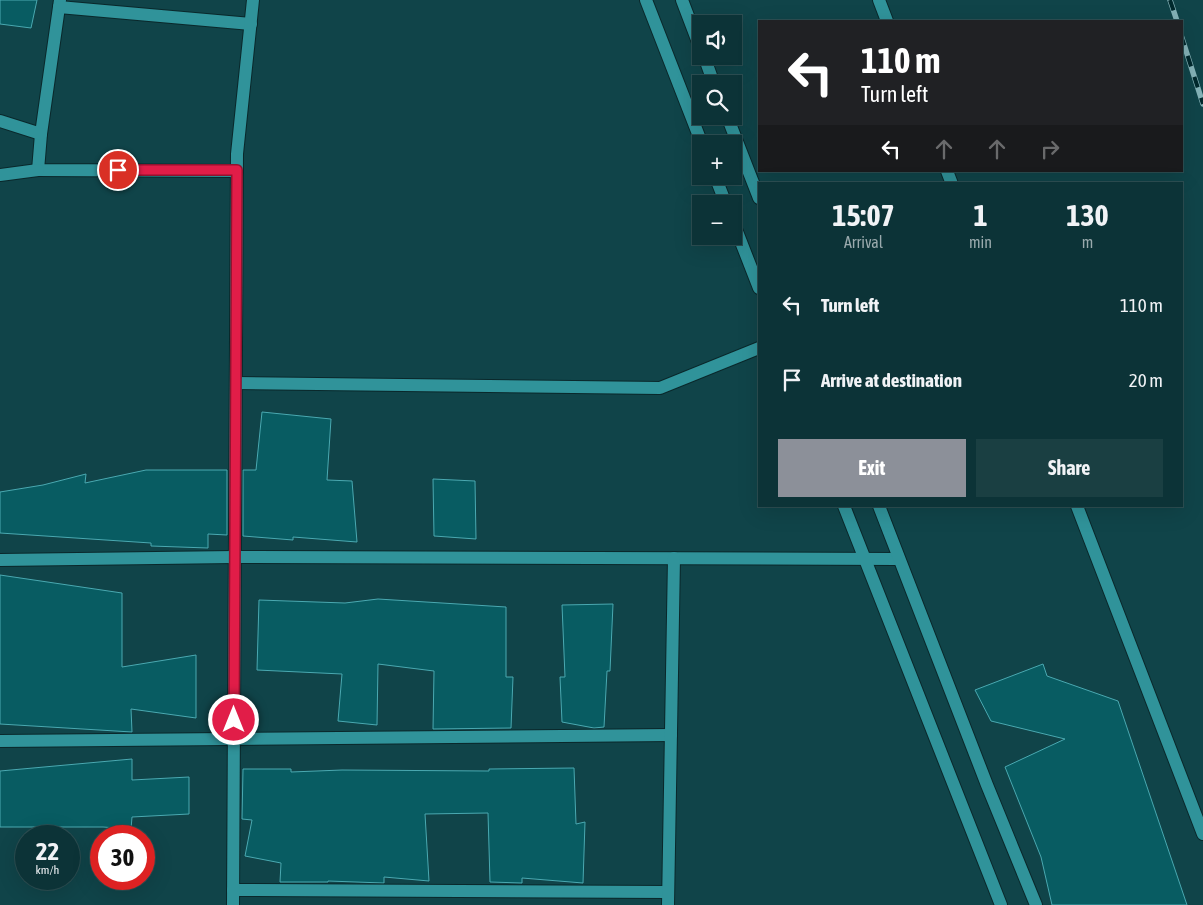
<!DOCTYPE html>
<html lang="en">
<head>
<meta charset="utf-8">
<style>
  :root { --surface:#0c3337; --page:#1a3f42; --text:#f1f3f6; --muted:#9aaaad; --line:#2c4e52; --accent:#8c9099 }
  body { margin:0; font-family:"Asap Condensed",sans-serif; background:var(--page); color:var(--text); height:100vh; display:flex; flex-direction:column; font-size:19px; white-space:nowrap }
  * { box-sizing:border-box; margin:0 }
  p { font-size:16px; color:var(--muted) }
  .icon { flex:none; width:28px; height:28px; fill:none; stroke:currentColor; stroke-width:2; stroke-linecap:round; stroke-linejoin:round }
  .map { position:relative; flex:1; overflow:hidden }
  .details { position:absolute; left:758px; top:182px; width:425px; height:325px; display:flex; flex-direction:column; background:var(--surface); border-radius:0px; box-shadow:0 5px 20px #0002,0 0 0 1px var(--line) }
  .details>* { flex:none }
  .top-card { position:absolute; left:758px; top:20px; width:425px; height:152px; border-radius:0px; box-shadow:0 5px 20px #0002,0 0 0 1px var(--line); background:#202124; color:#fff; overflow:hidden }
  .controls { position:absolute; left:692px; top:15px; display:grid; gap:10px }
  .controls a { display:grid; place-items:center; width:50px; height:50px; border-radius:0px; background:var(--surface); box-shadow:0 5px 20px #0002,0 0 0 1px var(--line); font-size:25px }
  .speed { position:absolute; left:15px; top:825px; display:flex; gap:10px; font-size:25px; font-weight:700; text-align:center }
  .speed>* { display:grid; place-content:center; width:65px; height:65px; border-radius:50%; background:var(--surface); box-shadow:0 5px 20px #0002,0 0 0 1px var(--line); line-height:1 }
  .speed small { font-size:12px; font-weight:400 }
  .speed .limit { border:8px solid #d22; background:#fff; color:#111 }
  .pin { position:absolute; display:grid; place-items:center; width:42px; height:42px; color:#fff; margin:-21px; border:2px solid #fff; border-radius:50%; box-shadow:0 1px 5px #0007 }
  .me { position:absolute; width:55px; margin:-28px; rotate:0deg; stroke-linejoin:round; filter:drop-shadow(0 0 4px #0008) }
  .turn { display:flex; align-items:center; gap:18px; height:105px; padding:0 20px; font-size:22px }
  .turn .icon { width:65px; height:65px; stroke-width:2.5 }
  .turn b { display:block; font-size:35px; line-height:42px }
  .lanes { display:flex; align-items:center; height:48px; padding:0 20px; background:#0003; justify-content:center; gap:25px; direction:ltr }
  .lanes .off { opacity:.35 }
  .eta { display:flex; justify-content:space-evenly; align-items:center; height:85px; text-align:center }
  .eta b { font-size:30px; font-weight:700; line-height:35px }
  .primary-button { display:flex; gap:10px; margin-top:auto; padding:10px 20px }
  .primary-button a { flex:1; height:58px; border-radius:0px; background:var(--accent); color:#fff; font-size:20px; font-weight:700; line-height:58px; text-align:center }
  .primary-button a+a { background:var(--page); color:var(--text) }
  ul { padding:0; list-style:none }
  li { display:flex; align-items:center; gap:15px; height:75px; padding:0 20px }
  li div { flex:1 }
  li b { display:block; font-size:19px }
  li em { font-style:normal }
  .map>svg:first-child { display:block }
  .building { fill:#085c62; stroke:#4aa9b1 }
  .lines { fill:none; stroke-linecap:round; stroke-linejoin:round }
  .minor-casing { stroke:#0a282b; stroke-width:14 }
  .tertiary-casing { stroke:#0a282b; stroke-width:14 }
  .minor { stroke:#30939a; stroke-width:12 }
  .tertiary { stroke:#30939a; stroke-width:12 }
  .rail-casing { stroke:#83b1b6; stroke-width:5.5 }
  .rail { stroke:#00292d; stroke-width:4; stroke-dasharray:11; stroke-linecap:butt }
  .route-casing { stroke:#92132f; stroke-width:12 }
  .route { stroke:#e11d48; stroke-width:9 }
</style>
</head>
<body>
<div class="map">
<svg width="1203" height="905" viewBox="0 0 1203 905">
  <rect width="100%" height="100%" fill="#104449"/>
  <g class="building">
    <path d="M 0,0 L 37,0 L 31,28 L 0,24 Z"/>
    <path d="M 262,412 L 331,419 L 327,480 L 352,481 L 357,542 L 293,537 L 293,540 L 243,536 L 243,470 L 256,470 Z"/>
    <path d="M 146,470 L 227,470 L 227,535 L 208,534 L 208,548 L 151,546 L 151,543 L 0,533 L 0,492 L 43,485 L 86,474 L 85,483 Z"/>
    <path d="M 433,479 L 475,481 L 476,539 L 434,536 Z"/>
    <path d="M 0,575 L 122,593 L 122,667 L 196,655 L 196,718 L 131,709 L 132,732 L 0,724 Z"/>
    <path d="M 378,599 L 506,607 L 506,677 L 513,677 L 511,728 L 433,729 L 434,671 L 378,664 L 377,725 L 338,721 L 342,674 L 257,670 L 259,600 L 345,603 Z"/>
    <path d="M 613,604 L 610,671 L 607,671 L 604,727 L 594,728 L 562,722 L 560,677 L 565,677 L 562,605 Z"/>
    <path d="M 1043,664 L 1047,676 L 1118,701 L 1187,905 L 1052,905 L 1041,857 L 1005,767 L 1065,739 L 991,721 L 975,690 Z"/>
    <path d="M 132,759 L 132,780 L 189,777 L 189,814 L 132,817 L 131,829 L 103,827 L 0,827 L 0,771 Z"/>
    <path d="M 574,768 L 576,824 L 585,822 L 583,883 L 522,878 L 522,883 L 490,882 L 488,813 L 425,814 L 429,881 L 384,877 L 384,883 L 328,881 L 328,882 L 280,882 L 281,863 L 245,856 L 252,820 L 242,819 L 243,769 L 291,769 L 291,772 L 342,770 L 489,771 L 489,769 Z"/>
  </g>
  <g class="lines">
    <g class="minor-casing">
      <g id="minor">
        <path d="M 60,0 L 41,134 L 38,170 L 237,171"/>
        <path d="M 879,0 L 887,21"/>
        <path d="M 59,7 L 251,24"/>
        <path d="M 0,121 L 41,134"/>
        <path d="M 947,171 L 952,184"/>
        <path d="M 0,175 L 38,170"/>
        <path d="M 236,383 L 660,388 L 759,348"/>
        <path d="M 1077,506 L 1203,834"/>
        <path d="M 0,560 L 234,557 L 899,559"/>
        <path d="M 0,741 L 671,735"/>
        <path d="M 233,890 L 668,892"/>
        <path d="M 233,905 L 237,154 L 253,0"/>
        <path d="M 668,905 L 674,558"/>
      </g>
    </g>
    <g class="tertiary-casing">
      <g id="tertiary">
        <path d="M 646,0 L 702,144"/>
        <path d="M 682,0 L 701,50"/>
        <path d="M 704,56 L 714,84"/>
        <path d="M 727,116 L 759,198"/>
        <path d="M 715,176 L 726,204"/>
        <path d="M 734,224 L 759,288"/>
        <path d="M 844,506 L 1001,905"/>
        <path d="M 879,506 L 987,785 L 1036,905"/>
      </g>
    </g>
    <use href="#minor" class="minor"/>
    <use href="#tertiary" class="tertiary"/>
    <g class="rail-casing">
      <g id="rail">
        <path d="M 1170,0 L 1177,21"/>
        <path d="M 1181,35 L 1203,104"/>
      </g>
    </g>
    <use href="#rail" class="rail"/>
  </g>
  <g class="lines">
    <g class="route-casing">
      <path id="route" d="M 118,170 L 237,170 L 234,720"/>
    </g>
    <use href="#route" class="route"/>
  </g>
</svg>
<div class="controls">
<a><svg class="icon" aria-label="sound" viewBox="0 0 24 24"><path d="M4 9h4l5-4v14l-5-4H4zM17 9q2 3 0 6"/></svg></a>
<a><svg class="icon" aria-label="search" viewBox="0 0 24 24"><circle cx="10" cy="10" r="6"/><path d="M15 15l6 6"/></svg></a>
<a>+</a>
<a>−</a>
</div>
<div class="speed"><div>22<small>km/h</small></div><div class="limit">30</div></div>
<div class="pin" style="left:118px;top:170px;background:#d93025"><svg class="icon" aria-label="arrive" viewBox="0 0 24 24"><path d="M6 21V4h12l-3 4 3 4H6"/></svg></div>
<svg class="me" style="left:234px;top:720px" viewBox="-20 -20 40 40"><circle r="17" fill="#e11d48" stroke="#fff" stroke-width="3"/><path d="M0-11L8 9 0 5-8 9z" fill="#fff"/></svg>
<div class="top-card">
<div class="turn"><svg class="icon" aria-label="left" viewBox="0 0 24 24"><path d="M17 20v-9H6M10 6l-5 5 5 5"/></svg><div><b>110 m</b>Turn left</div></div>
<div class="lanes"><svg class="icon" aria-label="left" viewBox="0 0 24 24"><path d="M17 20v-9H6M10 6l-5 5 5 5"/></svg><svg class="icon off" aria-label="ahead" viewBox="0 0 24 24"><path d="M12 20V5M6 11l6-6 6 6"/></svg><svg class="icon off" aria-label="ahead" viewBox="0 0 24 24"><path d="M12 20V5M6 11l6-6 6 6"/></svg><svg class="icon off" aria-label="right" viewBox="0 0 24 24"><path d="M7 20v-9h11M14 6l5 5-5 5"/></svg></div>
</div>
<section class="details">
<div class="eta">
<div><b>15:07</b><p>Arrival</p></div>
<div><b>1</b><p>min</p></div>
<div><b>130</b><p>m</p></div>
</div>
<ul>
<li><svg class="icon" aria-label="left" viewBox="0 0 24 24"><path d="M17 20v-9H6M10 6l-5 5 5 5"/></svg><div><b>Turn left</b></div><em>110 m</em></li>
<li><svg class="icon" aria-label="arrive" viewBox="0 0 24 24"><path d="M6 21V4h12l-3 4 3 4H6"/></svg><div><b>Arrive at destination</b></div><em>20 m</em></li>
</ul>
<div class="primary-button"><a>Exit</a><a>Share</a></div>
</section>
</div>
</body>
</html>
